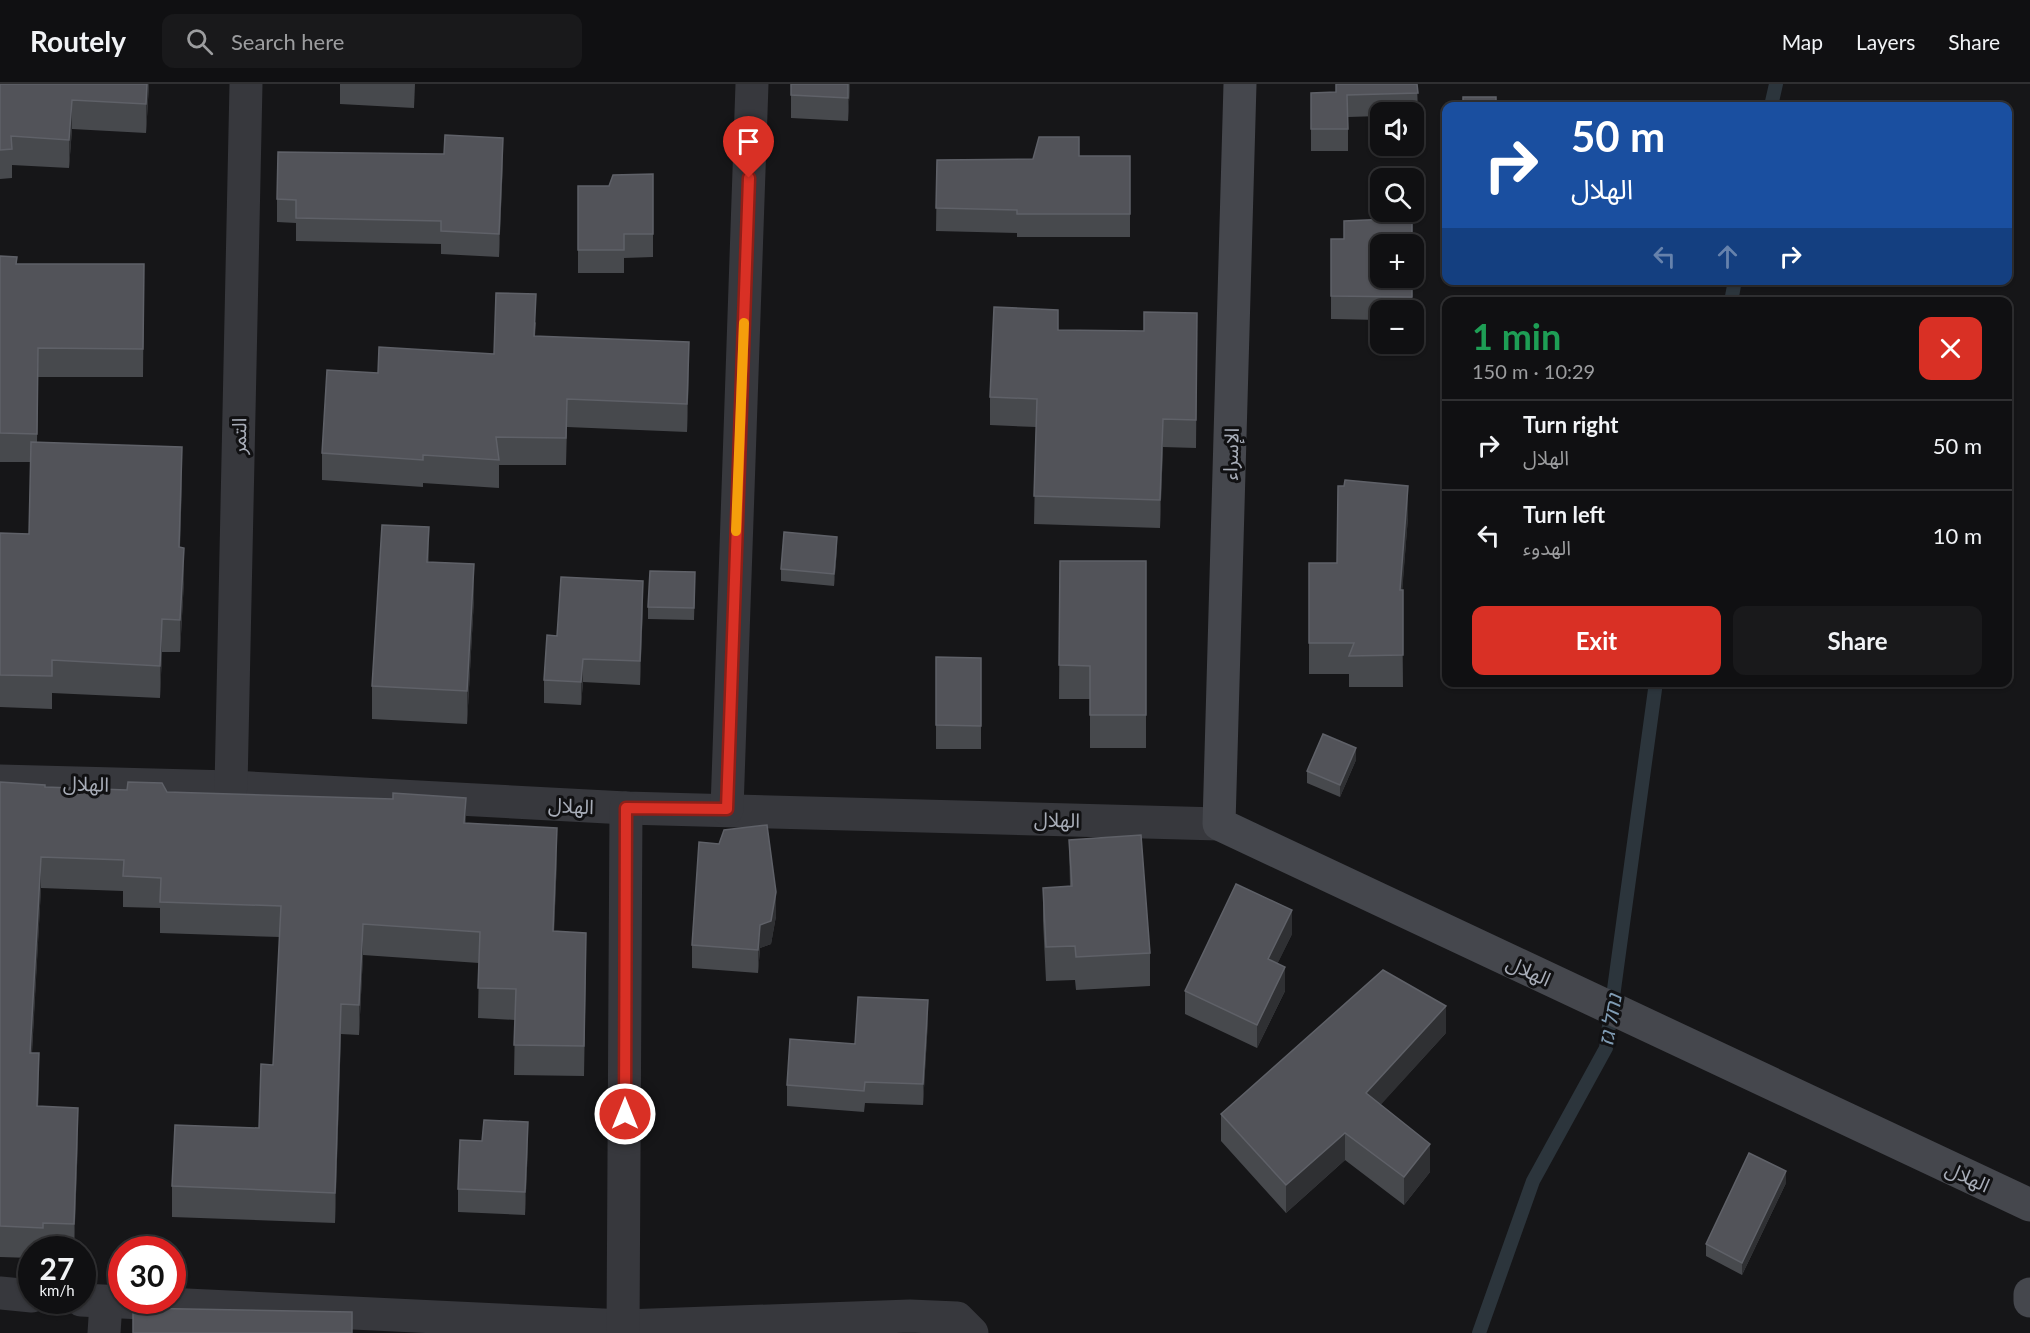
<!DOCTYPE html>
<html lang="en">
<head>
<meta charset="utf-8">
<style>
  :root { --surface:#101012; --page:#19191b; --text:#f1f3f6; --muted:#9c9d9f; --line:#303032; --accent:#d93025 }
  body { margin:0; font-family:Lato,"Noto Sans Arabic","Noto Sans Hebrew",sans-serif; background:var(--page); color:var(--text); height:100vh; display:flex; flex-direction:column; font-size:22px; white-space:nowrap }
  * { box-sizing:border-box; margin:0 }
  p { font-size:20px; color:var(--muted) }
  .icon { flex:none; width:33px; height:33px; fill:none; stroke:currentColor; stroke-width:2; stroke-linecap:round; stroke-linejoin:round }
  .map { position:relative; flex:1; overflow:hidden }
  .panel { position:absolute; left:1442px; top:213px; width:570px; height:390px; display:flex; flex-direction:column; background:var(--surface); border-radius:12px; box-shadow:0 2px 4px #0004,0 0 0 2px var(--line) }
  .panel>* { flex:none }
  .guide { position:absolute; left:1442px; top:18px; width:570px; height:183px; border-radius:12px; box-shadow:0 2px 4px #0004,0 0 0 2px var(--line); background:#1a4fa0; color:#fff; overflow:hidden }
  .buttons { position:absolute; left:1370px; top:18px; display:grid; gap:12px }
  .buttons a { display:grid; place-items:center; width:54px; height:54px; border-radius:12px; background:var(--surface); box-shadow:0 2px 4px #0004,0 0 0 2px var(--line); font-size:30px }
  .speed { position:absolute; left:18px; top:1152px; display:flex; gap:12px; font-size:30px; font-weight:700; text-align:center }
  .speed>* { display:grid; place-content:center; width:78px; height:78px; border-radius:50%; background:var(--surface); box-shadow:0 2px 4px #0004,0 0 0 2px var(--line); line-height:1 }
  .speed small { font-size:15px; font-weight:400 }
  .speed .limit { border:9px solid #d22; background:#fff; color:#111 }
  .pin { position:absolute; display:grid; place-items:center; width:51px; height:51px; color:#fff; margin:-62px -26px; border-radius:50% 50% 50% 0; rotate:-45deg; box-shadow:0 0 6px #0007 }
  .pin .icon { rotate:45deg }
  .me { position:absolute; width:66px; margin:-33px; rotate:0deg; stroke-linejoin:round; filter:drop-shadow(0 0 4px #0008) }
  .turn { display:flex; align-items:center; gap:21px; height:126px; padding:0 30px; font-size:27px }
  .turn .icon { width:78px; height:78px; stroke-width:2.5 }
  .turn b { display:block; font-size:42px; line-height:51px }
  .lanes { display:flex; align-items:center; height:57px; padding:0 30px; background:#0003; justify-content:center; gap:30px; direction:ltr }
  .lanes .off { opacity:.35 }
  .round { display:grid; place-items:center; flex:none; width:63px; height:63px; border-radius:12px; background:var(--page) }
  .head { display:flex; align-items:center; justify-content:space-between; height:102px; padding:0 30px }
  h1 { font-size:36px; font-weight:700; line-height:45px; color:#1e9e55 }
  .cta { display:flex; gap:12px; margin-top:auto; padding:12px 30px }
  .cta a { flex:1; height:69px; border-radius:12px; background:var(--accent); color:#fff; font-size:24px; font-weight:700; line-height:69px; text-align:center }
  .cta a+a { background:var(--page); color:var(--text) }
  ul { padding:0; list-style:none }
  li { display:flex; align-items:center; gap:18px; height:90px; padding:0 30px; border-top:2px solid var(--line) }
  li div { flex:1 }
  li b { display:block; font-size:22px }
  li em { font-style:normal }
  header { display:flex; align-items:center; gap:36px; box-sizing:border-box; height:84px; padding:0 30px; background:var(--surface); border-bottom:2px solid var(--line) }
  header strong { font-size:28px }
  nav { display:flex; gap:33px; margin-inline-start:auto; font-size:21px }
  .search { width:420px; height:54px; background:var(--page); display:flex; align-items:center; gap:15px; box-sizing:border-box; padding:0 21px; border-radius:12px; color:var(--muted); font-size:22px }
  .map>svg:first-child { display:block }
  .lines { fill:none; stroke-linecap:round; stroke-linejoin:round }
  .stream { stroke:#2c353c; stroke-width:14 }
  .street { stroke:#37383d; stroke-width:33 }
  .secondary { stroke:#45474d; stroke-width:33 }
  .wall { fill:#47494d }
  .shaded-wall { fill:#2f3033 }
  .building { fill:#525359; stroke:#5f6168; stroke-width:1.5 }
  .route-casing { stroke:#8d1f18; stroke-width:15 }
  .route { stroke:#d93025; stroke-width:10 }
  .slow { stroke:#f59e0b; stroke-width:10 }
  .labels { text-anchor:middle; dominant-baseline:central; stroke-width:6; stroke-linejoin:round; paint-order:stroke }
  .street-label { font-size:20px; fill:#a8adb8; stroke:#111113 }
  .water-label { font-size:21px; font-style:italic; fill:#7f9bb3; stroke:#111113 }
</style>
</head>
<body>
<header>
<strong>Routely</strong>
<div class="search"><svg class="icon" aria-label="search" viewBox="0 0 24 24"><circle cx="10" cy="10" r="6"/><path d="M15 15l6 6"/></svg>Search here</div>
<nav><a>Map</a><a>Layers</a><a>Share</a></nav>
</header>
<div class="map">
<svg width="2030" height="1249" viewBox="0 0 2030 1249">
  <rect width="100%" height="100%" fill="#161618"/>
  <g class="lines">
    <g class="stream">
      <path d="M 1771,22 L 1776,0"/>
      <path d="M 1731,218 L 1735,196"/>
      <path d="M 1479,1249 L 1533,1097 L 1606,964 L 1656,598"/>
    </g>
    <g class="street">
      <path d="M 0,697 L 231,703 L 626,724 L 1219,740"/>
      <path d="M 231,703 L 246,0"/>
      <path d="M 727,725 L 752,0"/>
      <path d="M 0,1209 L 32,1212"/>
      <path d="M 81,1216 L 624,1242 L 910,1232 L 957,1234 L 972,1249"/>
      <path d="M 104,1249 L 106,1219"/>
      <path d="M 623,1249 L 626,724"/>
    </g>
    <g class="secondary">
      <path d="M 1240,0 L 1219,740 L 2030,1121"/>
      <path d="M 2030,1210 L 2030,1217"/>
    </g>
  </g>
  <g class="wall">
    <path d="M 0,0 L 149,0 L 146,49 L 72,45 L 69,84 L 12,81 L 12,94 L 0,95 Z"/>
    <path d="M 340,0 L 415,0 L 414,24 L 340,20 Z"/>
    <path d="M 850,0 L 848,37 L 791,34 L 791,11 Z"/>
    <path d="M 1417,0 L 1418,30 L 1413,31 L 1413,28 L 1380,28 L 1380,32 L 1348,33 L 1348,67 L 1311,67 L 1311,9 L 1336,8 Z"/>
    <path d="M 1079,72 L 1130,72 L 1130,153 L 1017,153 L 1017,149 L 936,147 L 937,76 L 1033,75 Z"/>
    <path d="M 503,77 L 499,173 L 441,170 L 441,160 L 296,157 L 296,139 L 277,138 L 277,115 Z"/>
    <path d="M 653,90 L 653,173 L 624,174 L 624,189 L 578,189 L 578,102 L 609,102 Z"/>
    <path d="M 1331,155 L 1344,155 L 1412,194 L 1412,226 L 1380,226 L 1380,236 L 1331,235 Z"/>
    <path d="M 0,172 L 17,180 L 144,180 L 143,293 L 38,293 L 37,358 L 182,395 L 180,463 L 184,496 L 180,568 L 162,568 L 160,614 L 52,609 L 52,625 L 0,623 L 0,449 L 29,450 L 31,378 L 0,378 Z"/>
    <path d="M 536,238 L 535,252 L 689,286 L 687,348 L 567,343 L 566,381 L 499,381 L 499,404 L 423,399 L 423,403 L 322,396 L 322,369 L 378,289 L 494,270 Z"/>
    <path d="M 1058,246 L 1197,257 L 1196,364 L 1163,363 L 1160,444 L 1034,440 L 1036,343 L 990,341 L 990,313 Z"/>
    <path d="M 1408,433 L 1402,506 L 1403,603 L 1349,603 L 1349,590 L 1309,590 L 1309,479 L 1337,479 Z"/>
    <path d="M 837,465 L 834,502 L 781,497 L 781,485 Z"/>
    <path d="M 1060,477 L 1146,477 L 1146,664 L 1090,664 L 1090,615 L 1059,615 Z"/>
    <path d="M 429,478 L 474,514 L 467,640 L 372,635 L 372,602 Z"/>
    <path d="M 695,500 L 694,536 L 648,535 L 648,523 Z"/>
    <path d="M 643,521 L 640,601 L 583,598 L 581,621 L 544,619 L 544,596 L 557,552 Z"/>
    <path d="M 936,573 L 981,574 L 981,665 L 936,665 Z"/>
    <path d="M 1356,676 L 1340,713 L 1307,699 L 1307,687 Z"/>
    <path d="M 0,698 L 45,703 L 167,708 L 466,739 L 557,774 L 554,847 L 586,879 L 584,992 L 514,991 L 515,936 L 478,934 L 479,879 L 363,871 L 359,951 L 341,950 L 335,1139 L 172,1133 L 172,1102 L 259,1044 L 273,981 L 280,853 L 160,849 L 160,824 L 123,823 L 123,807 L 41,804 L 32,969 L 39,1000 L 38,1022 L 78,1055 L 74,1166 L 32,1166 L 32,1174 L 0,1173 Z"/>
    <path d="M 1069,756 L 1150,869 L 1150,902 L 1076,906 L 1075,896 L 1046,897 L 1043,837 L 1043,804 L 1070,803 Z"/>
    <path d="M 776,832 L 771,860 L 760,864 L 758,889 L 692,884 L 692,861 Z"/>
    <path d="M 1292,850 L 1277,880 L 1285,907 L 1257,964 L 1185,930 L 1185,907 Z"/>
    <path d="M 928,936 L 923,1021 L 865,1019 L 864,1028 L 787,1022 L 787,1001 L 855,960 Z"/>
    <path d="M 1446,949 L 1380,1021 L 1430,1088 L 1404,1121 L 1345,1076 L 1286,1129 L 1221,1057 L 1221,1030 Z"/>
    <path d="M 482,1057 L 528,1061 L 525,1131 L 458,1128 L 458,1105 Z"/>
    <path d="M 1786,1099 L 1742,1191 L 1706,1172 L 1706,1160 Z"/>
  </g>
  <g class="shaded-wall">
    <path d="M 147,0 L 149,0 L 146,49 L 146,20 Z"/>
    <path d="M 848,0 L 850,0 L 848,37 Z"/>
    <path d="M 72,16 L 72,45 L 69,84 L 69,56 Z"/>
    <path d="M 503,54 L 503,77 L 499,173 L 499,150 Z"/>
    <path d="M 689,258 L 689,286 L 687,348 L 687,320 Z"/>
    <path d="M 1163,335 L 1163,363 L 1160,444 L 1160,416 Z"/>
    <path d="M 182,363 L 182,395 L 179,496 L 179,463 Z"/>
    <path d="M 1408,402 L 1408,433 L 1400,537 L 1400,506 Z"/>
    <path d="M 429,443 L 429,477 L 427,511 L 427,478 Z"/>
    <path d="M 837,453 L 837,465 L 834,502 L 834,490 Z"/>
    <path d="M 184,464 L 184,496 L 180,568 L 180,536 Z"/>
    <path d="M 474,480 L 474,514 L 467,640 L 467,607 Z"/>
    <path d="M 643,497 L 643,521 L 640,601 L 640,577 Z"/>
    <path d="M 162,535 L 162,568 L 160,614 L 160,582 Z"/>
    <path d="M 583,575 L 583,598 L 581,621 L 581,598 Z"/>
    <path d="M 1356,664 L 1356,676 L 1340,713 L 1340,701 Z"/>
    <path d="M 466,714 L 466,745 L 464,739 Z"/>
    <path d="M 557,744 L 557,774 L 553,878 L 553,847 Z"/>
    <path d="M 41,773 L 41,804 L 30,999 L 30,969 Z"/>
    <path d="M 776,808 L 776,832 L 771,860 L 760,864 L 758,889 L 758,866 L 760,841 Z"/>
    <path d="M 1292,826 L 1292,850 L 1268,899 L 1268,875 Z"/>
    <path d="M 363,840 L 363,871 L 359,951 L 359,921 Z"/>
    <path d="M 1285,883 L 1285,907 L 1257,964 L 1257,941 Z"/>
    <path d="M 928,916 L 928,936 L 923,1021 L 923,1000 Z"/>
    <path d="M 341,920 L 341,950 L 335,1139 L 335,1109 Z"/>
    <path d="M 1446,922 L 1446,949 L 1366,1037 L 1366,1009 Z"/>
    <path d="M 39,969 L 39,1000 L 37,1053 L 37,1022 Z"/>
    <path d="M 78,1024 L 78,1055 L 74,1166 L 74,1140 Z"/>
    <path d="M 528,1038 L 528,1061 L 525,1131 L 525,1108 Z"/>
    <path d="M 1345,1049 L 1345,1076 L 1286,1129 L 1286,1101 Z"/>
    <path d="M 1430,1060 L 1430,1088 L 1404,1121 L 1404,1093 Z"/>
    <path d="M 1786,1087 L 1786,1099 L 1742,1191 L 1742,1179 Z"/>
  </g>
  <g class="building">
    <path d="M 0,0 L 147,0 L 146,20 L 72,16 L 69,56 L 11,52 L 12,65 L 0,66 Z"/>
    <path d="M 791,0 L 848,0 L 848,14 L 791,11 Z"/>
    <path d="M 1336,0 L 1417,0 L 1418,9 L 1347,11 L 1348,45 L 1311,45 L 1311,9 L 1336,8 Z"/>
    <rect x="1463" y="13" width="33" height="9"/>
    <path d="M 445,51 L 503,54 L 499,150 L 441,147 L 441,137 L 296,134 L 296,116 L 277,115 L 278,68 L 444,70 Z"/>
    <path d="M 1039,53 L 1079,53 L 1079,72 L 1130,72 L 1130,130 L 1017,130 L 1017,126 L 936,124 L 937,76 L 1033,75 Z"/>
    <path d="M 653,90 L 653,150 L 624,150 L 624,166 L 578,166 L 578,102 L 609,102 L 613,91 Z"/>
    <path d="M 1412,134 L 1412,160 L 1380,160 L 1380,194 L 1412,194 L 1412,213 L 1331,212 L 1331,155 L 1344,155 L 1344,137 Z"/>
    <path d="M 0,172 L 17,173 L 16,180 L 144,180 L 143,265 L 38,264 L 37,350 L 0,349 Z"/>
    <path d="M 496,209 L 536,210 L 534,252 L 689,258 L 687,320 L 567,315 L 566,354 L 496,353 L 499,376 L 423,371 L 423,376 L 322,369 L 327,286 L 378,289 L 379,263 L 494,270 Z"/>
    <path d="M 994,223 L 1058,226 L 1058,246 L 1144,247 L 1144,228 L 1197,229 L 1196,336 L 1163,335 L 1160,416 L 1034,412 L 1037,315 L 990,313 Z"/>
    <path d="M 31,358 L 182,363 L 179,463 L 184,464 L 180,536 L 162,535 L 160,582 L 52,576 L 52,592 L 0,591 L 0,449 L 29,450 Z"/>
    <path d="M 1345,396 L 1408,402 L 1400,506 L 1403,506 L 1403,571 L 1349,572 L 1354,559 L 1309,559 L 1309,479 L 1337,479 L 1338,402 L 1344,402 Z"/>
    <path d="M 382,441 L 429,443 L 427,478 L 474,480 L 467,607 L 372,602 Z"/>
    <path d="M 784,448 L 837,453 L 834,490 L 781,485 Z"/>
    <path d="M 1060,477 L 1146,477 L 1146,631 L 1090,631 L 1090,582 L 1059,581 Z"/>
    <path d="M 650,487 L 695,488 L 694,524 L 648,523 Z"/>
    <path d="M 561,493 L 643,497 L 640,577 L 583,575 L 581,598 L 544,596 L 547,551 L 557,552 Z"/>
    <path d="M 936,573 L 981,574 L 981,642 L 936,641 Z"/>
    <path d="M 1323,650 L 1356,664 L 1340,701 L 1307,687 Z"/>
    <path d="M 0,698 L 45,701 L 45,703 L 127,706 L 128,698 L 162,699 L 167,708 L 393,715 L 393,709 L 466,714 L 464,739 L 557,744 L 553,847 L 586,849 L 584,962 L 514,961 L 516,905 L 478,904 L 480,848 L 363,840 L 359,921 L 341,920 L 335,1109 L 172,1102 L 175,1041 L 259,1044 L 261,980 L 273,981 L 281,822 L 160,818 L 161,794 L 123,792 L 124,776 L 41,773 L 30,969 L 39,969 L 37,1022 L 78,1024 L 74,1140 L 43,1139 L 43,1144 L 0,1142 Z"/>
    <path d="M 767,741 L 776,808 L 771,837 L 760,841 L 758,866 L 692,861 L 699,758 L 719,760 L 724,746 Z"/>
    <path d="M 1141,751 L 1150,869 L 1076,873 L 1075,862 L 1046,863 L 1043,804 L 1072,802 L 1069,756 Z"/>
    <path d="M 1236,800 L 1292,826 L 1268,875 L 1285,883 L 1257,941 L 1185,907 Z"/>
    <path d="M 1383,886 L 1446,922 L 1366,1009 L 1430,1060 L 1404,1093 L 1345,1049 L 1286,1101 L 1221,1030 Z"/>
    <path d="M 858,913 L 928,916 L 923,1000 L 865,998 L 864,1007 L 787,1001 L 790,955 L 855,960 Z"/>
    <path d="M 484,1036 L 528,1038 L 525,1108 L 458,1105 L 460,1056 L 482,1057 Z"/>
    <path d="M 1749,1069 L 1786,1087 L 1742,1179 L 1706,1160 Z"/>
    <path d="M 133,1224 L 352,1228 L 352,1249 L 133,1249 Z"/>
  </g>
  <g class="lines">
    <g class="route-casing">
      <path id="route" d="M 625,1030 L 626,724 L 727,725 L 749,94"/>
    </g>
    <use href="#route" class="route"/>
    <path class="slow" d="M 736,447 L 744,239"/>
  </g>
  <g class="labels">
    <g class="street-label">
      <text transform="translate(238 352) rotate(-89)">التمر</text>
      <text transform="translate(1230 370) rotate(-88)">الإسراء</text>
      <text transform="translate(86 699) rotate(2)">الهلال</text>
      <text transform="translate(571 721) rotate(3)">الهلال</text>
      <text transform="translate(1057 735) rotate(2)">الهلال</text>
      <text transform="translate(1529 886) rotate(25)">الهلال</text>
      <text transform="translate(1968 1092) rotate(25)">الهلال</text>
    </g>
    <g class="water-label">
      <text transform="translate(1609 936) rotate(-80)">נחל גז</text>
    </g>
  </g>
</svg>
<div class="buttons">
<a><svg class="icon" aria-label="sound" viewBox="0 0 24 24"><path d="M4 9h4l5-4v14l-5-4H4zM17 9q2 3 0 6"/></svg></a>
<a><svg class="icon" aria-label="search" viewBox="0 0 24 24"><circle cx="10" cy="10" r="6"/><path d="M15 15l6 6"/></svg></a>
<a>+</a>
<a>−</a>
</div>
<div class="speed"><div>27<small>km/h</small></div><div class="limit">30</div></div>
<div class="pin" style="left:749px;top:94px;background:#d93025"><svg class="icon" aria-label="arrive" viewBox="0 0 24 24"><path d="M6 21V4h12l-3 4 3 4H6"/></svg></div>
<svg class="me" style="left:625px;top:1030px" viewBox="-20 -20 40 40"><circle r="17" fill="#d93025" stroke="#fff" stroke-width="3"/><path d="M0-11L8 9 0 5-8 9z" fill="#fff"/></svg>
<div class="guide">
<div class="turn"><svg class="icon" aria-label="right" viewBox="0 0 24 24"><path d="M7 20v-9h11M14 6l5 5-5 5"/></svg><div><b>50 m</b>الهلال</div></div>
<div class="lanes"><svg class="icon off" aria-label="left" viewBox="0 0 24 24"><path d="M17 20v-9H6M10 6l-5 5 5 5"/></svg><svg class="icon off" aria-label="ahead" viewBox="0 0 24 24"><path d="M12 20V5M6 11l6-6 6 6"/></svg><svg class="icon" aria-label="right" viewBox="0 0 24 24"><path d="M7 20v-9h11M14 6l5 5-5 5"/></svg></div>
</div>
<section class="panel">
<div class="head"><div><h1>1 min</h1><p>150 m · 10:29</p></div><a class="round" style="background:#d93025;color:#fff"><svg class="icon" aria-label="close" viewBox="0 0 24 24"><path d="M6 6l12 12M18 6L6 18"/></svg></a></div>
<ul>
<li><svg class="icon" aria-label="right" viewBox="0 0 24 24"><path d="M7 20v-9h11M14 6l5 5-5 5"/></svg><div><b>Turn right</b><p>الهلال</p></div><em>50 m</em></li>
<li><svg class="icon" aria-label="left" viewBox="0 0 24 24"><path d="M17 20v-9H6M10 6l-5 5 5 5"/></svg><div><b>Turn left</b><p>الهدوء</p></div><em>10 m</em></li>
</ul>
<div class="cta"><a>Exit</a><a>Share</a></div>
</section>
</div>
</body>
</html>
